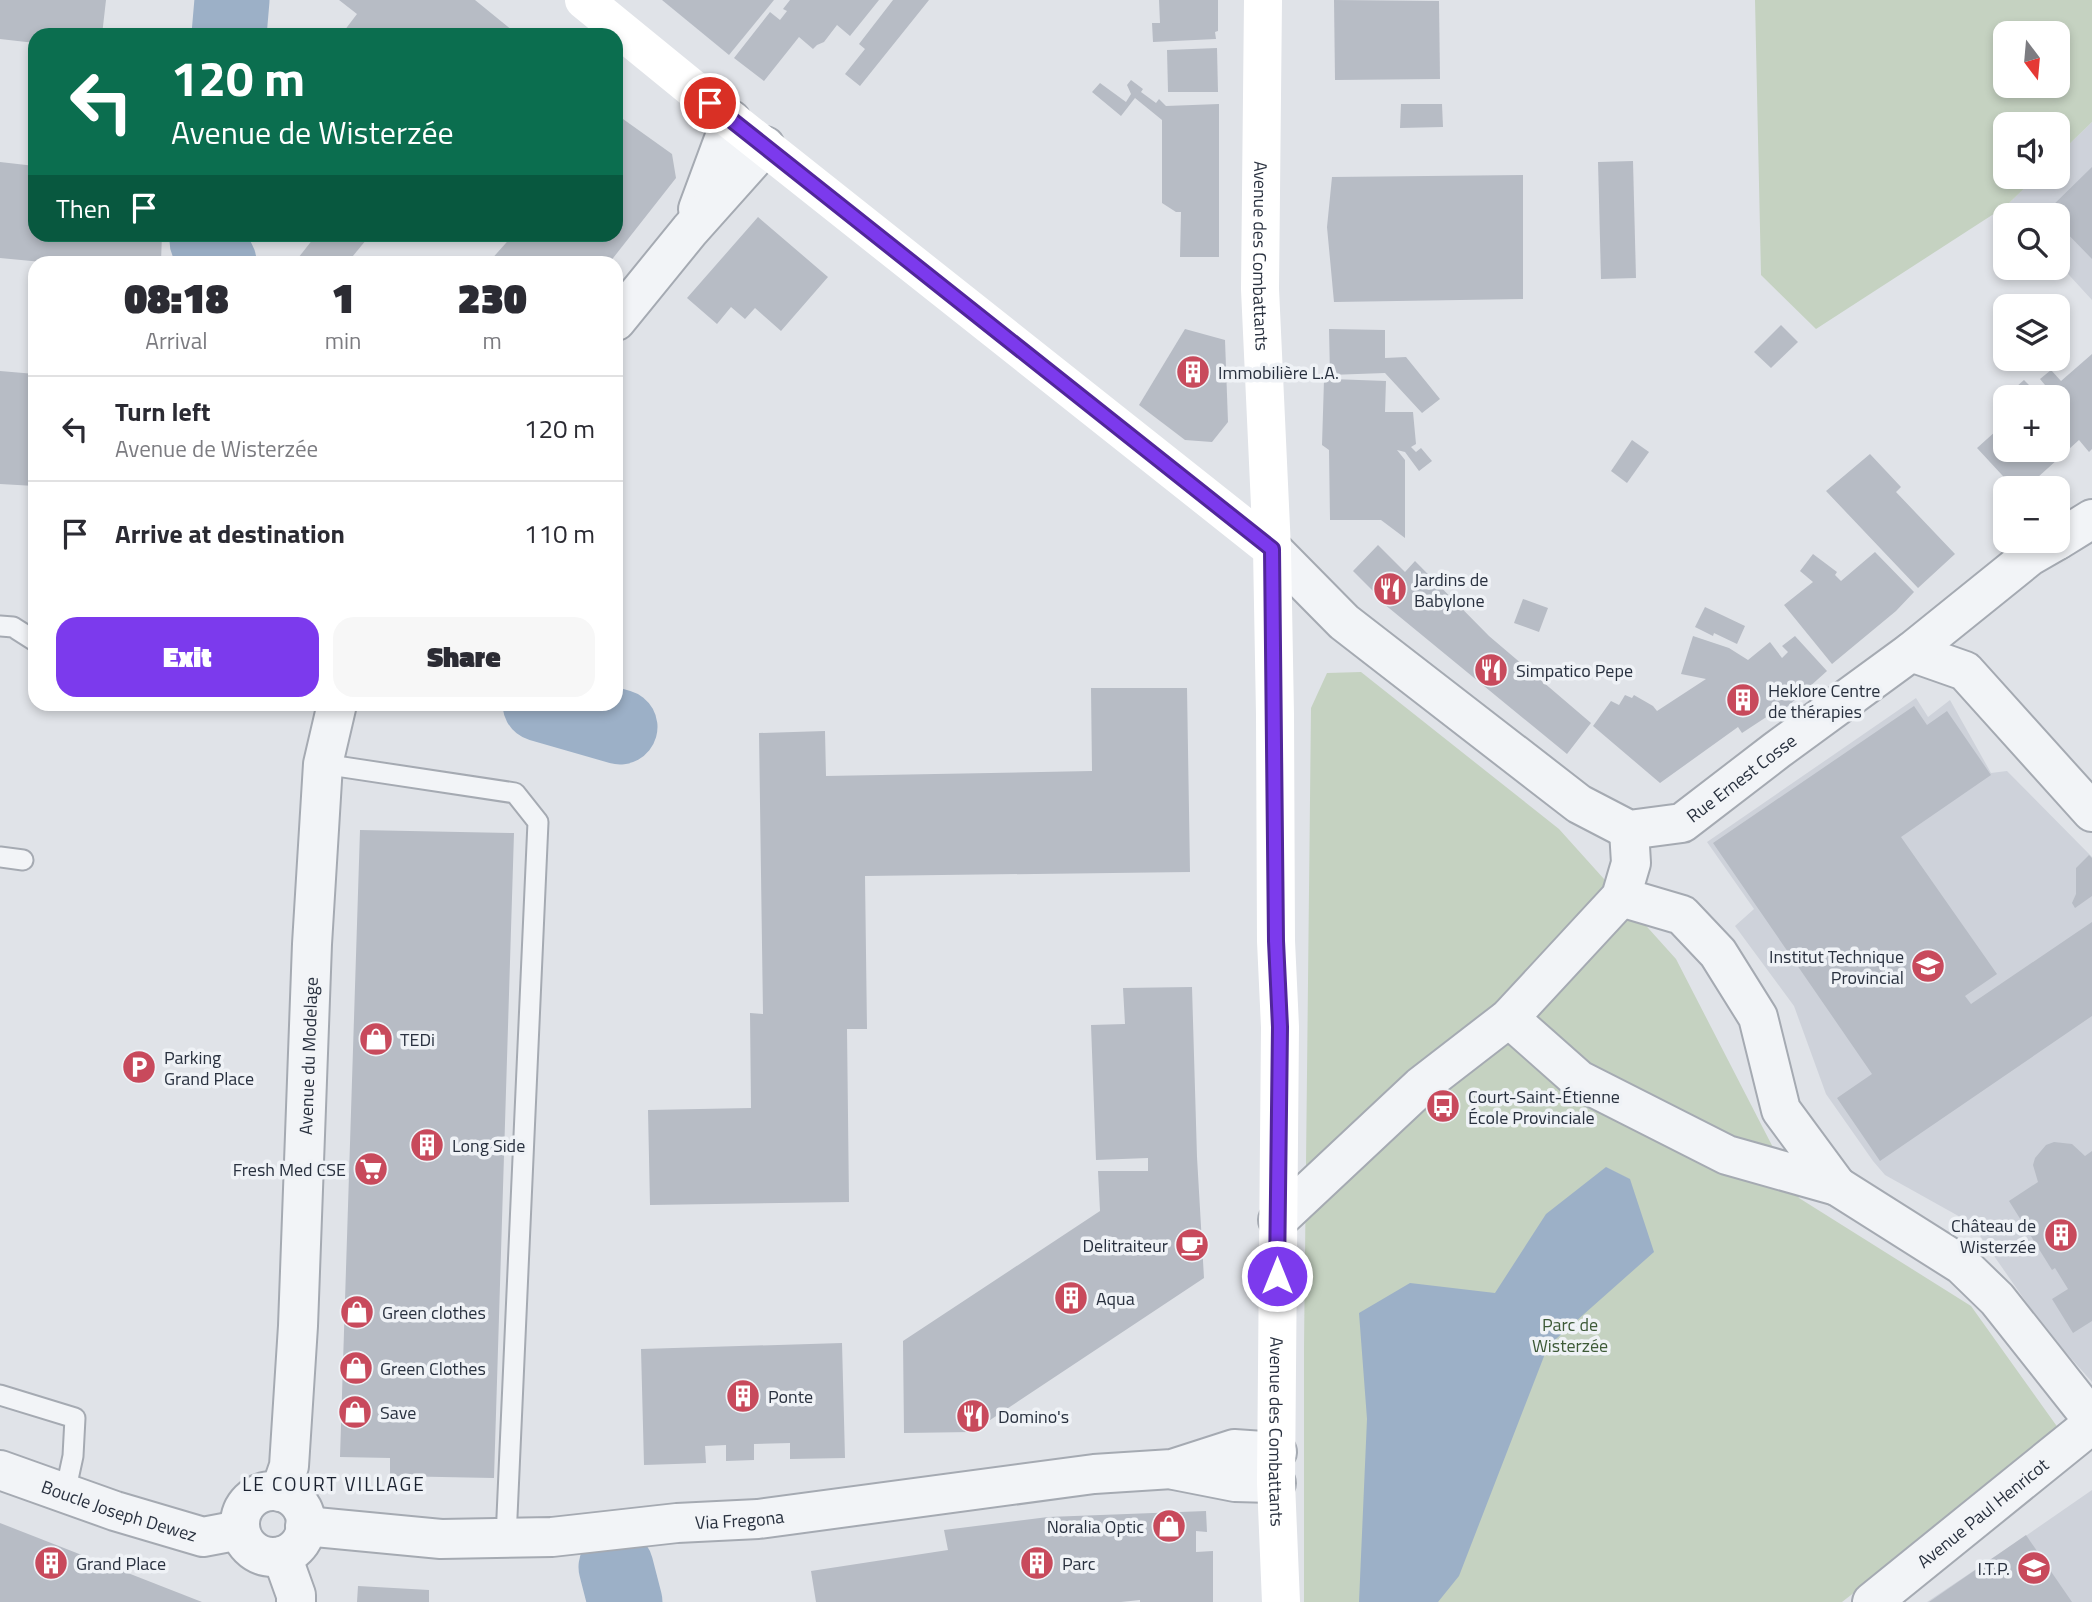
<!DOCTYPE html>
<html lang="en">
<head>
<meta charset="utf-8">
<style>
  :root { --surface:#fff; --page:#f7f7f7; --text:#2b2b33; --muted:#7c7c81; --line:#e1e1e2; --accent:#7c3aed }
  body { margin:0; font-family:"Titillium Web",sans-serif; background:var(--page); color:var(--text); height:100vh; display:flex; flex-direction:column; font-size:26px; white-space:nowrap }
  * { box-sizing:border-box; margin:0 }
  p { font-size:23px; color:var(--muted) }
  .icon { flex:none; width:38px; height:38px; fill:none; stroke:currentColor; stroke-width:2; stroke-linecap:round; stroke-linejoin:round }
  .map { position:relative; flex:1; overflow:hidden }
  .side { position:absolute; left:28px; top:256px; width:595px; height:455px; display:flex; flex-direction:column; background:var(--surface); border-radius:21px; box-shadow:0 4px 10px #0003 }
  .side>* { flex:none }
  .hud { position:absolute; left:28px; top:28px; width:595px; height:214px; border-radius:21px; box-shadow:0 4px 10px #0003; background:#0b6e4f; color:#fff; overflow:hidden }
  .needle { width:46px; rotate:164deg }
  .fabs { position:absolute; left:1993px; top:21px; display:grid; gap:14px }
  .fabs a { display:grid; place-items:center; width:77px; height:77px; border-radius:14px; background:var(--surface); box-shadow:0 4px 10px #0003; font-size:35px }
  .pin { position:absolute; display:grid; place-items:center; width:60px; height:60px; color:#fff; margin:-30px; border:4px solid #fff; border-radius:50%; box-shadow:0 2px 7px #0007 }
  .me { position:absolute; width:77px; margin:-38px; rotate:0deg; stroke-linejoin:round; filter:drop-shadow(0 0 5px #0008) }
  .turn { display:flex; align-items:center; gap:24px; height:147px; padding:0 28px; font-size:32px }
  .turn .icon { width:91px; height:91px; stroke-width:2.5 }
  .turn b { display:block; font-size:49px; line-height:60px }
  .then { display:flex; align-items:center; height:66px; padding:0 28px; background:#0003; gap:14px; font-size:26px }
  .eta { display:flex; justify-content:space-evenly; align-items:center; height:119px; text-align:center }
  .eta b { font-size:42px; font-weight:800; line-height:49px }
  .cta { display:flex; gap:14px; margin-top:auto; padding:14px 28px }
  .cta a { flex:1; height:80px; border-radius:21px; background:var(--accent); color:#fff; font-size:28px; font-weight:800; line-height:80px; text-align:center }
  .cta a+a { background:var(--page); color:var(--text) }
  ul { padding:0; list-style:none }
  li { display:flex; align-items:center; gap:21px; height:105px; padding:0 28px; border-top:2px solid var(--line) }
  li div { flex:1 }
  li b { display:block; font-size:26px }
  li em { font-style:normal }
  .map>svg:first-child { display:block }
  .built { fill:#ced2da }
  .green { fill:#c5d2c1; fill-rule:evenodd }
  .water { fill:#9cb0c7 }
  .lines { fill:none; stroke-linecap:round; stroke-linejoin:round }
  .river { stroke:#9cb0c7; stroke-width:75 }
  .building { fill:#b7bcc5 }
  .lane-casing { stroke:#a5aab2; stroke-width:23 }
  .street-casing { stroke:#a5aab2; stroke-width:42 }
  .lane { stroke:#f2f4f7; stroke-width:19 }
  .street { stroke:#f2f4f7; stroke-width:38 }
  .secondary { stroke:#fff; stroke-width:38 }
  .route-casing { stroke:#51269a; stroke-width:18 }
  .route { stroke:#7c3aed; stroke-width:12 }
  .labels { text-anchor:middle; dominant-baseline:central; stroke-width:7; stroke-linejoin:round; paint-order:stroke }
  .street-label { font-size:18px; fill:#29313f; stroke:#eff2f6 }
  .poi-label { font-size:18px; fill:#29313f; stroke:#eff2f6; text-anchor:start }
  .park-label { font-size:18px; fill:#3d5a37; stroke:#eff2f6 }
  .neighbourhood-label { font-size:19px; letter-spacing:2px; fill:#1b2230; stroke:#eff2f6 }
</style>
</head>
<body>
<div class="map">
<svg width="2092" height="1602" viewBox="0 0 2092 1602">
  <rect width="100%" height="100%" fill="#e0e3e8"/>
  <g class="built">
    <path d="M 2092,122 L 2092,300 L 2058,263 L 2058,215 L 2015,215 L 2006,206 L 2036,177 L 2058,177 L 2058,155 Z"/>
    <path d="M 1916,698 L 1928,717 L 1950,700 L 1991,773 L 2007,771 L 2092,857 L 2092,1382 L 2045,1329 L 1971,1223 L 1885,1175 L 1873,1161 L 1826,1094 L 1794,1006 L 1735,926 L 1754,909 L 1707,842 Z"/>
    <path d="M 2092,1490 L 2092,1602 L 1927,1602 L 2027,1535 Z"/>
  </g>
  <g class="green">
    <path d="M 1755,0 L 2092,0 L 2092,122 L 2058,155 L 2058,124 L 2006,124 L 2006,177 L 2036,177 L 2006,206 L 1816,329 L 1761,275 ZM 2006,33 L 2058,33 L 2058,86 L 2006,86 Z"/>
    <path d="M 1361,672 L 1559,829 L 1676,959 L 1799,1198 L 1971,1306 L 2061,1432 L 1842,1602 L 1304,1602 L 1304,1348 L 1311,708 L 1327,673 Z"/>
  </g>
  <path class="water" d="M 1606,1167 L 1630,1179 L 1654,1252 L 1548,1346 L 1459,1576 L 1438,1602 L 1359,1602 L 1367,1419 L 1359,1313 L 1410,1283 L 1495,1293 L 1546,1214 Z"/>
  <g class="lines">
    <g class="river">
      <path d="M 229,35 L 232,0"/>
      <path d="M 208,234 L 207,241 L 219,262"/>
      <path d="M 540,704 L 620,727"/>
      <path d="M 616,1567 L 625,1602"/>
    </g>
  </g>
  <g class="building">
    <path d="M 0,0 L 106,0 L 102,35 L 35,35 L 35,43 L 0,39 Z"/>
    <path d="M 339,0 L 475,0 L 518,35 L 341,35 L 357,14 Z"/>
    <path d="M 662,0 L 774,0 L 729,55 Z"/>
    <path d="M 790,0 L 879,0 L 850,36 L 837,25 L 824,42 L 817,45 L 813,49 L 799,37 L 764,81 L 734,58 L 770,12 L 780,20 L 787,11 L 783,9 Z"/>
    <path d="M 893,0 L 929,0 L 860,86 L 845,74 L 865,49 L 859,44 Z"/>
    <path d="M 1159,0 L 1218,0 L 1218,31 L 1215,32 L 1216,39 L 1153,42 L 1152,23 L 1160,23 Z"/>
    <path d="M 1334,0 L 1439,1 L 1440,79 L 1335,80 Z"/>
    <path d="M 1217,48 L 1218,92 L 1168,92 L 1167,50 Z"/>
    <path d="M 1131,80 L 1143,89 L 1141,92 L 1156,103 L 1159,99 L 1166,106 L 1219,104 L 1219,257 L 1180,257 L 1181,212 L 1176,212 L 1162,203 L 1162,120 L 1135,98 L 1121,116 L 1092,92 L 1100,83 L 1126,102 L 1131,94 L 1127,85 Z"/>
    <path d="M 1401,104 L 1442,104 L 1443,127 L 1400,128 Z"/>
    <path d="M 616,114 L 672,154 L 676,178 L 610,262 L 489,262 L 514,234 L 616,234 Z"/>
    <path d="M 1633,161 L 1636,278 L 1601,279 L 1598,162 Z"/>
    <path d="M 0,162 L 35,166 L 35,234 L 162,234 L 161,262 L 42,262 L 0,258 Z"/>
    <path d="M 2092,167 L 2092,259 L 2058,224 L 2058,215 L 2049,215 L 2046,212 Z"/>
    <path d="M 1523,175 L 1523,299 L 1334,302 L 1327,227 L 1332,177 Z"/>
    <path d="M 758,217 L 828,277 L 781,331 L 755,308 L 745,319 L 731,307 L 717,324 L 687,298 Z"/>
    <path d="M 317,234 L 371,234 L 348,262 L 295,262 Z"/>
    <path d="M 1781,325 L 1798,342 L 1771,368 L 1754,352 Z"/>
    <path d="M 1185,329 L 1225,340 L 1228,422 L 1212,442 L 1185,440 L 1139,405 Z"/>
    <path d="M 1329,329 L 1385,330 L 1385,358 L 1406,357 L 1440,399 L 1422,413 L 1385,373 L 1330,375 Z"/>
    <path d="M 2092,354 L 2092,449 L 2089,452 L 2079,440 L 2026,488 L 2014,488 L 1977,448 L 2006,422 L 2006,450 L 2058,450 L 2058,397 L 2006,397 L 2006,410 L 1999,402 L 2024,380 L 2037,393 L 2045,385 L 2040,379 L 2051,370 L 2061,381 Z"/>
    <path d="M 0,371 L 35,374 L 35,486 L 0,484 Z"/>
    <path d="M 1332,379 L 1386,381 L 1385,412 L 1413,412 L 1416,444 L 1411,447 L 1416,452 L 1421,448 L 1432,461 L 1419,471 L 1405,452 L 1397,450 L 1405,460 L 1405,538 L 1381,520 L 1330,520 L 1329,450 L 1322,445 L 1324,380 Z"/>
    <path d="M 1632,440 L 1649,452 L 1627,483 L 1611,471 Z"/>
    <path d="M 1870,454 L 1901,487 L 1896,492 L 1955,554 L 1918,588 L 1826,491 Z"/>
    <path d="M 1378,545 L 1405,572 L 1415,561 L 1489,636 L 1591,723 L 1567,754 L 1378,599 L 1380,598 L 1353,571 Z"/>
    <path d="M 1875,552 L 1914,592 L 1896,611 L 1832,664 L 1784,605 L 1813,582 L 1800,571 L 1813,554 L 1837,572 L 1835,575 L 1841,581 Z"/>
    <path d="M 1523,599 L 1548,608 L 1539,632 L 1514,623 Z"/>
    <path d="M 1705,607 L 1745,626 L 1737,644 L 1714,633 L 1713,636 L 1695,627 Z"/>
    <path d="M 1693,636 L 1729,648 L 1748,660 L 1770,642 L 1782,658 L 1788,652 L 1782,646 L 1795,636 L 1827,671 L 1777,716 L 1774,712 L 1742,733 L 1738,727 L 1660,783 L 1593,726 L 1611,701 L 1619,705 L 1625,695 L 1632,698 L 1634,695 L 1653,706 L 1657,711 L 1706,679 L 1681,674 Z"/>
    <path d="M 1091,688 L 1187,688 L 1190,872 L 865,876 L 867,1029 L 847,1029 L 849,1202 L 650,1205 L 648,1110 L 751,1108 L 750,1013 L 763,1014 L 759,733 L 825,731 L 826,776 L 1092,771 Z"/>
    <path d="M 1914,706 L 1927,725 L 1947,711 L 1991,775 L 1901,837 L 1997,974 L 1965,996 L 1971,1004 L 2092,922 L 2092,1016 L 1880,1161 L 1837,1098 L 1872,1074 L 1713,843 Z"/>
    <path d="M 360,830 L 514,833 L 494,1478 L 390,1476 L 390,1458 L 340,1457 Z"/>
    <path d="M 2089,855 L 2092,858 L 2092,896 L 2075,908 L 2072,903 L 2076,894 L 2076,868 Z"/>
    <path d="M 1192,987 L 1197,1157 L 1204,1278 L 972,1432 L 904,1433 L 903,1341 L 1100,1211 L 1098,1171 L 1148,1171 L 1148,1158 L 1096,1160 L 1091,1025 L 1125,1024 L 1123,988 Z"/>
    <path d="M 2054,1142 L 2072,1144 L 2085,1156 L 2092,1151 L 2092,1321 L 2073,1333 L 2052,1299 L 2068,1289 L 2055,1268 L 2052,1270 L 2009,1201 L 2038,1182 L 2033,1165 L 2035,1158 L 2046,1145 Z"/>
    <path d="M 842,1343 L 845,1458 L 790,1459 L 790,1443 L 754,1444 L 754,1460 L 726,1461 L 726,1445 L 705,1446 L 706,1463 L 644,1465 L 641,1349 Z"/>
    <path d="M 1206,1511 L 1207,1532 L 1196,1531 L 1196,1552 L 1213,1551 L 1213,1602 L 1140,1602 L 1140,1600 L 1121,1602 L 816,1602 L 811,1571 L 948,1550 L 944,1530 L 1048,1517 Z"/>
    <path d="M 0,1523 L 202,1602 L 0,1602 Z"/>
    <path d="M 2026,1535 L 2072,1602 L 1929,1602 Z"/>
    <path d="M 358,1586 L 429,1590 L 429,1602 L 357,1602 Z"/>
  </g>
  <g class="lines">
    <g class="lane-casing">
      <g id="lane">
        <path d="M 0,626 L 13,627 L 35,641"/>
        <path d="M 323,764 L 515,793 L 538,822 L 506,1539"/>
        <path d="M 0,857 L 23,860"/>
        <path d="M 0,1395 L 75,1418 L 73,1456 L 65,1493"/>
      </g>
    </g>
    <g class="street-casing">
      <g id="street">
        <path d="M 698,209 L 731,120"/>
        <path d="M 616,321 L 690,230 L 765,146"/>
        <path d="M 2058,540 L 2092,519"/>
        <path id="s1" d="M 1272,549 L 1344,622 L 1579,804 L 1629,830 L 1682,823 L 1777,750 L 1911,652 L 1965,671 L 2092,812"/>
        <path d="M 1911,652 L 2030,556 L 2056,541"/>
        <path d="M 1509,1018 L 1579,1080 L 1727,1155 L 1837,1186 L 1781,1110 L 1758,1017 L 1718,953 L 1682,915 L 1621,897"/>
        <path d="M 1837,1186 L 1962,1265 L 1997,1299 L 2092,1419"/>
        <path d="M 1278,1220 L 1421,1086 L 1509,1018 L 1621,897 L 1631,863 L 1629,830"/>
        <path id="s2" d="M 0,1470 L 115,1511 L 203,1537 L 240,1530"/>
        <path d="M 1174,1470 L 1235,1482 L 1276,1483"/>
        <circle cx="273" cy="1524" r="33"/>
        <path id="s3" d="M 280,1492 L 289,1466 L 298,1326 L 312,944 L 323,764 L 337,704"/>
        <path id="s4" d="M 305,1526 L 441,1539 L 552,1537 L 677,1523 L 758,1519 L 1094,1474 L 1172,1469 L 1234,1449 L 1277,1452"/>
        <path d="M 282,1556 L 296,1595 L 296,1602"/>
        <path id="s5" d="M 1872,1602 L 2092,1424"/>
      </g>
    </g>
    <use href="#lane" class="lane"/>
    <use href="#street" class="street"/>
    <g class="secondary">
      <path d="M 584,0 L 731,120 L 1272,549"/>
      <path id="s6" d="M 1263,0 L 1260,289 L 1272,549 L 1275,715 L 1276,941 L 1280,1027 L 1276,1483 L 1281,1602"/>
    </g>
  </g>
  <g class="lines">
    <g class="route-casing">
      <path id="route" d="M 710,103 L 1272,549 L 1276,941 L 1280,1027 L 1277,1276"/>
    </g>
    <use href="#route" class="route"/>
  </g>
  <defs>
    <g id="building-disc" transform="scale(1.75)"><circle r="9.5" fill="#c84a5c" stroke="#eff2f6"/><path d="M-4-6H4V6H1V3H-1V6H-4ZM-2.5-4.3h1.7v1.8h-1.7ZM.8-4.3h1.7v1.8H.8ZM-2.5-1h1.7V.8h-1.7ZM.8-1h1.7V.8H.8Z" fill="#fff"/></g>
    <g id="restaurant-disc" transform="scale(1.75)"><circle r="9.5" fill="#c84a5c" stroke="#eff2f6"/><path d="M-5-6h1v4h1v-4h1v4h1v-4h1v5L-1.5 .5V6h-2V.5L-5-1ZM5-6V6H3V1.5H1.5Q1.5-4 5-6Z" fill="#fff"/></g>
    <g id="school-disc" transform="scale(1.75)"><circle r="9.5" fill="#c84a5c" stroke="#eff2f6"/><path d="M0-5L7-2L0 1L-7-2ZM-4 1L0 2.5L4 1V4Q0 6-4 4Z" fill="#fff"/></g>
    <g id="shop-disc" transform="scale(1.75)"><circle r="9.5" fill="#c84a5c" stroke="#eff2f6"/><path d="M-5-2.5h2.3a2.7 3.5 0 0 1 5.4 0H5L5.5 6h-11ZM-1.5-2.5h3a1.5 2.3 0 0 0-3 0Z" fill="#fff"/></g>
    <g id="parking-disc" transform="scale(1.75)"><circle r="9.5" fill="#c84a5c" stroke="#eff2f6"/><path d="M-3.5-5.5H1a3.5 3.5 0 0 1 0 7H-1V5.5H-3.5ZM-1-3.4V-.6H.8a1.4 1.4 0 0 0 0-2.8Z" fill="#fff"/></g>
    <g id="bus-disc" transform="scale(1.75)"><circle r="9.5" fill="#c84a5c" stroke="#eff2f6"/><path d="M-5-6H5V4H4V6H2V4H-2V6H-4V4H-5ZM-3.5-4V0h7V-4ZM-3.5 1.2v1.5H-2V1.2ZM2 1.2v1.5H3.5V1.2Z" fill="#fff"/></g>
    <g id="supermarket-disc" transform="scale(1.75)"><circle r="9.5" fill="#c84a5c" stroke="#eff2f6"/><path d="M-6-5.5h2.5l.6 2H6L4.5 2H-2.5L-4.4-4H-6ZM-1.5 3.2a1.3 1.3 0 1 0 .1 0ZM3 3.2a1.3 1.3 0 1 0 .1 0Z" fill="#fff"/></g>
    <g id="cafe-disc" transform="scale(1.75)"><circle r="9.5" fill="#c84a5c" stroke="#eff2f6"/><path d="M-5.5-4.5H6V0H3Q3 3.5 0 3.5H-2.5Q-5.5 3.5-5.5 0ZM3-3.2v2h1.7v-2ZM-6 4.5H4V6H-6Z" fill="#fff"/></g>
  </defs>
  <g fill-rule="evenodd">
    <use href="#building-disc" x="1193" y="372"/>
    <use href="#restaurant-disc" x="1390" y="589"/>
    <use href="#restaurant-disc" x="1491" y="670"/>
    <use href="#building-disc" x="1743" y="700"/>
    <use href="#school-disc" x="1928" y="966"/>
    <use href="#shop-disc" x="376" y="1039"/>
    <use href="#parking-disc" x="139" y="1067"/>
    <use href="#bus-disc" x="1443" y="1106"/>
    <use href="#building-disc" x="427" y="1145"/>
    <use href="#supermarket-disc" x="371" y="1169"/>
    <use href="#building-disc" x="2061" y="1235"/>
    <use href="#cafe-disc" x="1192" y="1245"/>
    <use href="#building-disc" x="1071" y="1298"/>
    <use href="#shop-disc" x="357" y="1312"/>
    <use href="#shop-disc" x="356" y="1368"/>
    <use href="#building-disc" x="743" y="1396"/>
    <use href="#shop-disc" x="355" y="1412"/>
    <use href="#restaurant-disc" x="973" y="1416"/>
    <use href="#shop-disc" x="1169" y="1526"/>
    <use href="#building-disc" x="51" y="1563"/>
    <use href="#building-disc" x="1037" y="1563"/>
    <use href="#school-disc" x="2034" y="1568"/>
  </g>
  <g class="labels">
    <g class="street-label">
      <text stroke="none"><textPath href="#s6" startOffset="256">Avenue des Combattants</textPath></text>
      <text stroke="none"><textPath href="#s1" startOffset="584">Rue Ernest Cosse</textPath></text>
      <text stroke="none"><textPath href="#s3" startOffset="438">Avenue du Modelage</textPath></text>
      <text stroke="none"><textPath href="#s6" startOffset="1432">Avenue des Combattants</textPath></text>
      <text stroke="none"><textPath href="#s2" startOffset="126">Boucle Joseph Dewez</textPath></text>
      <text stroke="none"><textPath href="#s5" startOffset="142">Avenue Paul Henricot</textPath></text>
      <text stroke="none"><textPath href="#s4" startOffset="436">Via Fregona</textPath></text>
    </g>
    <g class="poi-label">
      <text x="1218" y="372">Immobilière L.A.</text>
      <text x="1414" y="579">Jardins de<tspan x="1414" dy="21">Babylone</tspan></text>
      <text x="1516" y="670">Simpatico Pepe</text>
      <text x="1768" y="690">Heklore Centre<tspan x="1768" dy="21">de thérapies</tspan></text>
      <text x="1904" y="956" text-anchor="end">Institut Technique<tspan x="1904" dy="21">Provincial</tspan></text>
      <text x="400" y="1039">TEDi</text>
      <text x="164" y="1057">Parking<tspan x="164" dy="21">Grand Place</tspan></text>
      <text x="1468" y="1096">Court-Saint-Étienne<tspan x="1468" dy="21">École Provinciale</tspan></text>
      <text x="452" y="1145">Long Side</text>
      <text x="346" y="1169" text-anchor="end">Fresh Med CSE</text>
      <text x="2036" y="1225" text-anchor="end">Château de<tspan x="2036" dy="21">Wisterzée</tspan></text>
      <text x="1168" y="1245" text-anchor="end">Delitraiteur</text>
      <text x="1096" y="1298">Aqua</text>
      <text x="382" y="1312">Green clothes</text>
      <text x="380" y="1368">Green Clothes</text>
      <text x="768" y="1396">Ponte</text>
      <text x="380" y="1412">Save</text>
      <text x="998" y="1416">Domino's</text>
      <text x="1144" y="1526" text-anchor="end">Noralia Optic</text>
      <text x="76" y="1563">Grand Place</text>
      <text x="1062" y="1563">Parc</text>
      <text x="2010" y="1568" text-anchor="end">I.T.P.</text>
    </g>
    <g class="park-label">
      <text x="1570" y="1324">Parc de<tspan x="1570" dy="21">Wisterzée</tspan></text>
    </g>
    <g class="neighbourhood-label">
      <text x="334" y="1483">LE COURT VILLAGE</text>
    </g>
  </g>
</svg>
<div class="fabs">
<a><svg class="needle" viewBox="-14 -14 28 28"><path d="M0-13l5 13h-10z" fill="#e53935"/><path d="M0 13l5-13h-10z" fill="#7c7c81"/></svg></a>
<a><svg class="icon" aria-label="sound" viewBox="0 0 24 24"><path d="M4 9h4l5-4v14l-5-4H4zM17 9q2 3 0 6"/></svg></a>
<a><svg class="icon" aria-label="search" viewBox="0 0 24 24"><circle cx="10" cy="10" r="6"/><path d="M15 15l6 6"/></svg></a>
<a><svg class="icon" aria-label="layers" viewBox="0 0 24 24"><path d="M12 4l9 5-9 5-9-5zM3 14l9 5 9-5"/></svg></a>
<a>+</a>
<a>−</a>
</div>
<div class="pin" style="left:710px;top:103px;background:#d93025"><svg class="icon" aria-label="arrive" viewBox="0 0 24 24"><path d="M6 21V4h12l-3 4 3 4H6"/></svg></div>
<svg class="me" style="left:1277px;top:1276px" viewBox="-20 -20 40 40"><circle r="17" fill="#7c3aed" stroke="#fff" stroke-width="3"/><path d="M0-11L8 9 0 5-8 9z" fill="#fff"/></svg>
<div class="hud">
<div class="turn"><svg class="icon" aria-label="left" viewBox="0 0 24 24"><path d="M17 20v-9H6M10 6l-5 5 5 5"/></svg><div><b>120 m</b>Avenue de Wisterzée</div></div>
<div class="then">Then<svg class="icon" aria-label="arrive" viewBox="0 0 24 24"><path d="M6 21V4h12l-3 4 3 4H6"/></svg></div>
</div>
<section class="side">
<div class="eta">
<div><b>08:18</b><p>Arrival</p></div>
<div><b>1</b><p>min</p></div>
<div><b>230</b><p>m</p></div>
</div>
<ul>
<li><svg class="icon" aria-label="left" viewBox="0 0 24 24"><path d="M17 20v-9H6M10 6l-5 5 5 5"/></svg><div><b>Turn left</b><p>Avenue de Wisterzée</p></div><em>120 m</em></li>
<li><svg class="icon" aria-label="arrive" viewBox="0 0 24 24"><path d="M6 21V4h12l-3 4 3 4H6"/></svg><div><b>Arrive at destination</b></div><em>110 m</em></li>
</ul>
<div class="cta"><a>Exit</a><a>Share</a></div>
</section>
</div>
</body>
</html>
